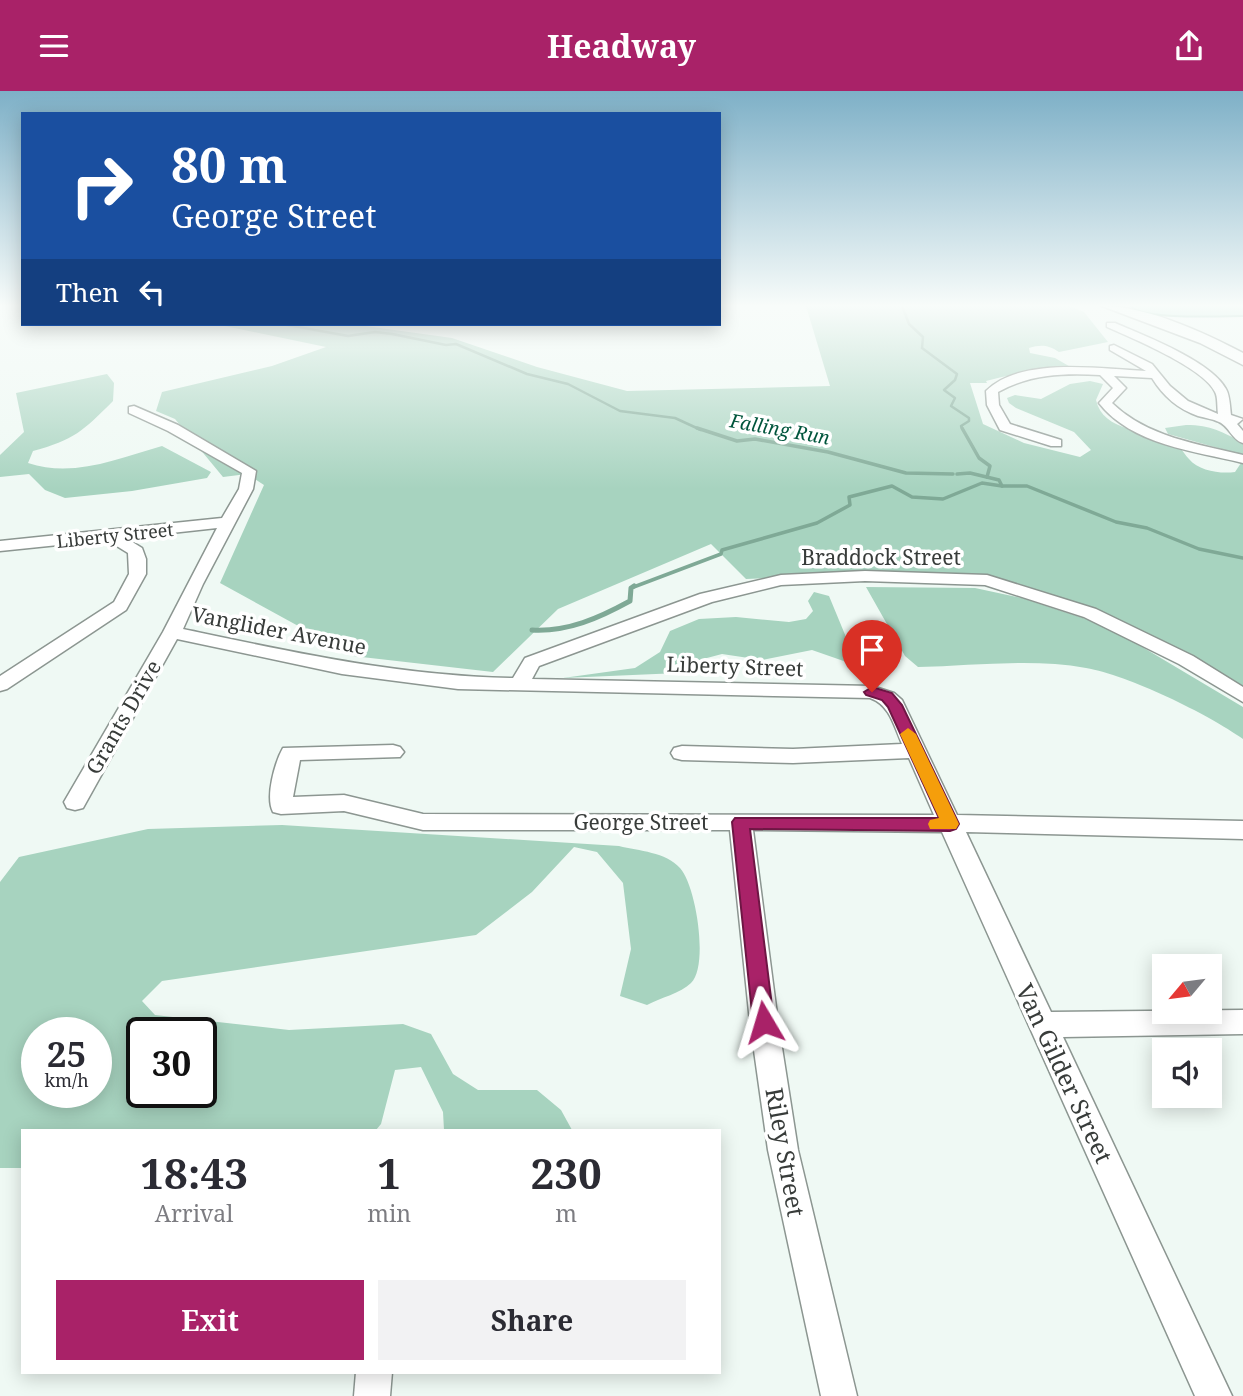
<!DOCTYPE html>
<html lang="en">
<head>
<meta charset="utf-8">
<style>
  :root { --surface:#fff; --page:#f2f2f3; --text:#2b2b33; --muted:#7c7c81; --accent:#a92268 }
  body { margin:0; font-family:"Noto Serif",serif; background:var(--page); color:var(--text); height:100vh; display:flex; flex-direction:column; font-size:26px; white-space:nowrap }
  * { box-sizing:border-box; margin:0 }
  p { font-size:23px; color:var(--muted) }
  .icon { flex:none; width:38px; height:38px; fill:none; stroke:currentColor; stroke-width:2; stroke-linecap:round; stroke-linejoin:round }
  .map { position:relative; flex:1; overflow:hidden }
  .side { position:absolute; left:21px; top:1038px; width:700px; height:245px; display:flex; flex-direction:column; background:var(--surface); border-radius:0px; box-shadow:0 4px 18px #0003 }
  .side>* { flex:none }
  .guide { position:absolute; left:21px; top:21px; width:700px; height:214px; border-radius:0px; box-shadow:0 4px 18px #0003; background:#1a4fa0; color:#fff; overflow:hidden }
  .needle { width:46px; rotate:241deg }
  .tools { position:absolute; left:1152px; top:863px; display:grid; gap:14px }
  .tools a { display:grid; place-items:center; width:70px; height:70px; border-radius:0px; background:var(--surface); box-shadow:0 4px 18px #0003; font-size:35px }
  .speed { position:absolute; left:21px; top:926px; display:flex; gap:14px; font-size:35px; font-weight:700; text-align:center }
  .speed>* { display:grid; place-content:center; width:91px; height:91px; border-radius:50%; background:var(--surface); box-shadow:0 4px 18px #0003; line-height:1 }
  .speed small { font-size:18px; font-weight:400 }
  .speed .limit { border:4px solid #111; border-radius:10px; background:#fff; color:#111 }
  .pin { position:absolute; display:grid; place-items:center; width:60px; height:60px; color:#fff; margin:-72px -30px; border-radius:50% 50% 50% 0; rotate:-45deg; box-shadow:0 0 7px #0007 }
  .pin .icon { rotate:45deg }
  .me { position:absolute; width:77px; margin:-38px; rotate:353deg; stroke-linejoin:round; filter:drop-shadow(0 0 5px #0008) }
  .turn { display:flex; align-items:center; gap:24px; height:147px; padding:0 35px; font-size:32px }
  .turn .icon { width:91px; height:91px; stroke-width:2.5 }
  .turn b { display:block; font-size:49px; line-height:60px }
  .then { display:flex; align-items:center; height:66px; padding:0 35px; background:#0003; gap:14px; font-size:26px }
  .eta { display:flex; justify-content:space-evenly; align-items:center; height:119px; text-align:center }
  .eta b { font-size:42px; font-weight:700; line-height:49px }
  .cta { display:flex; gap:14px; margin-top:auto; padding:14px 35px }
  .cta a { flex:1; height:80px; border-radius:0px; background:var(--accent); color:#fff; font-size:28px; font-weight:700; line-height:80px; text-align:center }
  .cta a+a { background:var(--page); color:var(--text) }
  header { display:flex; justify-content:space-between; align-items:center; height:91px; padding:0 35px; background:var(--accent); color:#fff; font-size:32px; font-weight:700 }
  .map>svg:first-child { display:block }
  .forest { fill:#a7d3bf; fill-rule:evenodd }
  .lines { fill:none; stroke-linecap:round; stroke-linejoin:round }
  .stream-far2 { stroke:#7fa996; stroke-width:2.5 }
  .stream-far1 { stroke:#7fa996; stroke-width:3.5 }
  .stream { stroke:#7fa996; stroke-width:5 }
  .street-casing { stroke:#8c9691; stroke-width:3 }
  .secondary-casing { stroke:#8c9691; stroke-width:3 }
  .primary-casing { stroke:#479678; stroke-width:4 }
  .street { fill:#fff; fill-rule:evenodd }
  .secondary { fill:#fff; fill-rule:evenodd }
  .primary { fill:#95ddc2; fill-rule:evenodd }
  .route { fill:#a92268; stroke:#6e1644; stroke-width:2 }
  .slow { fill:#f59e0b }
  .labels { text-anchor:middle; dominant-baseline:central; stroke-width:7; stroke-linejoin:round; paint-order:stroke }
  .far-street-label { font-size:18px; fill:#383c3a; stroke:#fff }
  .far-water-label { font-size:19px; font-style:italic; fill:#00553c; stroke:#fff }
  .street-label { font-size:21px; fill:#383c3a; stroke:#fff }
  .near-street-label { font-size:24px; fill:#383c3a; stroke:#fff }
</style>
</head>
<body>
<header><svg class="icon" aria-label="menu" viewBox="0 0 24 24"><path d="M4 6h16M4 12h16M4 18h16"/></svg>Headway<svg class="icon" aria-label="share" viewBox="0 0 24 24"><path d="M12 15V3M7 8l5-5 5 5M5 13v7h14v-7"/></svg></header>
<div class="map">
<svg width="1243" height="1305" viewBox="0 0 1243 1305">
  <rect width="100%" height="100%" fill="#eff9f4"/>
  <g class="forest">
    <path d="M 806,215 L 1070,215 L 1084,221 L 1108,251 L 1059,261 C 1047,253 1040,254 1029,257 L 1030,262 L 1055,267 L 1074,278 C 1044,280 1015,282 986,290 L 987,292 L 970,292 L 983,333 L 1024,352 L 1080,366 L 1091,359 L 1074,341 L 1016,317 L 1009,312 L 1007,307 L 1015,304 L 1041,308 L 1070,293 L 1090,290 L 1103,293 L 1096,309 C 1103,341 1146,339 1170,348 C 1179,351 1182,361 1189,368 C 1199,380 1220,383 1235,381 L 1243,369 L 1243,599 L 1118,528 L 998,488 L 930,481 L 746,488 L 711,453 L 558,518 L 493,581 L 353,565 L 220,492 L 264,394 L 247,383 L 223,386 L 175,328 L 156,320 L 162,301 L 272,275 L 326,256 L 215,233 L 351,233 L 452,247 L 537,276 L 627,300 L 830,295 Z"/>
    <path d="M 107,283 L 114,292 L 113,310 C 83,340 74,349 33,360 L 28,372 C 73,387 117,368 162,355 L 211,381 L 207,387 L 132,400 L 65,407 L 45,399 L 29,383 L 0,386 L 0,364 L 24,341 L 16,302 Z"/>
    <path d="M 1186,334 C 1212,334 1221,341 1243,351 L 1243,364 L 1168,343 L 1165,337 Z"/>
    <path d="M 866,496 L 975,497 L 1022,507 L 1107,535 L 1243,616 L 1243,648 C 1208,623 1128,584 1086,577 C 1032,567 973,575 918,576 L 905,565 Z"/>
    <path d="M 814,501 L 829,505 L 858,575 L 812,559 L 762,569 L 722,563 L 688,572 L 679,582 L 563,587 L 635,577 L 660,561 L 670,540 L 699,528 L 736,526 L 789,531 L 806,528 L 813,520 L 808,510 Z"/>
    <path d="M 282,734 L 619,755 C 639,760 666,761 680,777 C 696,794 709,875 691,892 C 681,902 660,907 647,914 L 620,905 L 631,858 L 623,792 L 597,761 L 574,756 L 532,801 L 476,844 L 162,890 L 142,910 L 155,924 L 289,939 L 403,933 L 431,943 L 453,983 L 478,999 L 537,999 L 561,1019 L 572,1039 L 444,1039 L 443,1021 L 421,976 L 395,979 L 381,1033 L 376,1039 L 23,1040 L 23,1077 L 0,1077 L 0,791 L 19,766 L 148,738 ZM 37,942 L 96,942 L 96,1001 L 37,1001 ZM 142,942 L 201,942 L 201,1001 L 142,1001 Z"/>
  </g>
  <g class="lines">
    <g class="stream-far2">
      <path d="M 902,215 L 909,233 L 923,246 L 922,257 L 957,283 L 955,289 L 944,299 L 955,307 L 951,315 L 969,327 L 969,330 L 961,335 L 963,339"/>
      <path d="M 282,233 L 348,245 L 375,241 L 392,243 L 446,254 L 456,253 L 527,283 L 568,293 L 620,320 L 675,327 L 701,339"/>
    </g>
    <g class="stream-far1">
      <path d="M 697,337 L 737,350 L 755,348 L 828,361 L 906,382 L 953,383"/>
      <path d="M 962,337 L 979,367 L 990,375 L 987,386"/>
      <path d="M 957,383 L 970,382 L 999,389 L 1002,395 L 1027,395 L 1116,431 L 1147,437 L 1199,458 L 1243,467"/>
      <path d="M 631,497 L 721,463 L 722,459 L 817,432 L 850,414 L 849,406 L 892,395 L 912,406 L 943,408 L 982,392 L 1002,395"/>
    </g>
    <path class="stream" d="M 532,539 C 568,541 599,527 630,510 L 631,497 L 634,495"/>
    <g class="street-casing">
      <g id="street">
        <path d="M 1107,232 L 1115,232 C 1143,244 1211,270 1226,298 C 1230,305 1230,317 1231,324 L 1243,328 L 1237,333 L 1243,340 L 1243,352 C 1232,349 1229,335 1219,331 C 1213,328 1205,327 1198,325 C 1178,318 1163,305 1152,287 L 1114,285 L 1126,297 L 1112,312 C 1147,346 1198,353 1243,364 L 1243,372 C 1194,360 1132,354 1099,312 L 1113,297 L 1100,284 C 1064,282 1030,283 998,301 L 999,314 L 1010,333 L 1061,349 L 1061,355 L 1051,355 L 1000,339 L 987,314 L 986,300 C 1021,265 1101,278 1146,280 L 1110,259 L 1110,255 L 1114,254 L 1152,273 L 1170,295 L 1188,310 L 1218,323 C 1217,316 1218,306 1215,301 C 1204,277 1132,247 1107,236 Z"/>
        <path d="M 134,315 L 178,334 L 256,380 L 253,398 L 203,493 L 183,538 C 292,561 400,585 513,587 L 525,567 L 700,503 L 781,484 L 865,480 L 987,484 L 1096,518 L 1193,565 L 1243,596 L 1243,611 L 1179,573 L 1084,526 L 985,494 L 865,490 L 781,494 L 712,511 L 539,575 L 532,588 L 872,595 L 894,602 L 902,609 L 957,724 L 1243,730 L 1243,748 L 966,741 L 1051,921 L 1243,919 L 1243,943 L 1063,946 L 1232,1305 L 1195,1305 L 942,741 L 753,739 L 778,931 L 798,1059 L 857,1305 L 821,1305 L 768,1059 L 750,931 L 730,739 L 423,739 L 344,720 L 281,723 L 273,721 C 265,706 275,671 283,657 L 393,654 L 400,656 L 404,661 L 400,666 L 300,669 L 293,706 L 344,704 L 423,723 L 934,724 L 909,667 L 793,672 L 682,669 L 674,667 L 671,662 L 674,657 L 682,655 L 793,658 L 902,653 C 894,635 890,614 870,607 L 458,598 L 342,583 L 177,548 L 83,717 L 75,719 L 67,717 L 64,711 L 163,541 L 217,437 L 126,447 L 142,457 L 146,468 L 146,483 L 126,519 L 7,598 L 0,600 L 0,585 L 114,511 L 129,483 L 128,462 L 107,449 L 0,460 L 0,450 L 222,427 L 239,398 L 242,382 L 168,340 L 129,322 L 129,316 Z"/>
        <path d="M 356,1281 L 392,1281 L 390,1305 L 354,1305 Z"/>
      </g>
    </g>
    <g class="secondary-casing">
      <path id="secondary" d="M 1102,215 C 1147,215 1203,241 1243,262 L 1243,274 L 1200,252 Z"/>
    </g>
    <g class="primary-casing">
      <path id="primary" d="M 1132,215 L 1243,215 L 1243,224 C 1221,224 1146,228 1132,215 Z"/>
    </g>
    <use href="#street" class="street"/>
    <use href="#secondary" class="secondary"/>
    <use href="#primary" class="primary"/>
  </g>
  <linearGradient id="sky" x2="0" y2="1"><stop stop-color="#7eb0c7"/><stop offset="0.54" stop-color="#f8fcfa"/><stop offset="1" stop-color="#f8fcfa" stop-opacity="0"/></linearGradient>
  <rect width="1243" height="398" fill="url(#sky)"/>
  <path class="route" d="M 872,596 L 892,602 L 902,614 L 959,733 L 956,738 L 950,740 L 750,738 L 774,931 L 771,938 L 764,940 L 756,938 L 753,931 L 732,731 L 735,727 L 939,727 L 888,616 L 882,609 L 866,604 L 864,601 Z"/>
  <path class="slow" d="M 908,637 L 916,643 L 959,733 L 956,738 L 930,738 L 928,733 L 930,729 L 939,727 L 900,643 Z"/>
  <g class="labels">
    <g class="far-street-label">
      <text transform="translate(115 444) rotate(-6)">Liberty Street</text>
    </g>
    <g class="far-water-label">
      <text transform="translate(780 338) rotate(10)">Falling Run</text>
    </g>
    <g class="street-label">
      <text x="881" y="466">Braddock Street</text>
      <text transform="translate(279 539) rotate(11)">Vanglider Avenue</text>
      <text transform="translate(735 575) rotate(2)">Liberty Street</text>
      <text transform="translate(123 626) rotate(-60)">Grants Drive</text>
      <text x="641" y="731">George Street</text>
    </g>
    <g class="near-street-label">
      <text transform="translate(1065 982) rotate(65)">Van Gilder Street</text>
      <text transform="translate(786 1061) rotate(80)">Riley Street</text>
    </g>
  </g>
</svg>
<div class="tools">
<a><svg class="needle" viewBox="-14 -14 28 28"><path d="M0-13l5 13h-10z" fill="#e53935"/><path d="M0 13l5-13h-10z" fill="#7c7c81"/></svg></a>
<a><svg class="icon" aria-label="sound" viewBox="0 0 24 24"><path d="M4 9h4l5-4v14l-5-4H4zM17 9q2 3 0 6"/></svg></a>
</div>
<div class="speed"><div>25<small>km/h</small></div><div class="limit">30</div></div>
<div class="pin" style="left:872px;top:601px;background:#d93025"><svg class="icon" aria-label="arrive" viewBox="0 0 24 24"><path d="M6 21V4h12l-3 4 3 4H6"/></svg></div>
<svg class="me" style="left:764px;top:931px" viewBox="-20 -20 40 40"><path d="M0-17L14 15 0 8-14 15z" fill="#a92268" stroke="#fff" stroke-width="4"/></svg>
<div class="guide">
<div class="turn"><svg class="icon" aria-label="right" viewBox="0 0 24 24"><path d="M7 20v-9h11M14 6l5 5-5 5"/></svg><div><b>80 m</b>George Street</div></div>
<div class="then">Then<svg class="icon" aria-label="left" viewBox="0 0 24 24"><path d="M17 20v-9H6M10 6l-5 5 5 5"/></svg></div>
</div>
<section class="side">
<div class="eta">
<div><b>18:43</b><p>Arrival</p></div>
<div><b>1</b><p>min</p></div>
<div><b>230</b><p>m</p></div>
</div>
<div class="cta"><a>Exit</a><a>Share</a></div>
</section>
</div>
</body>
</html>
